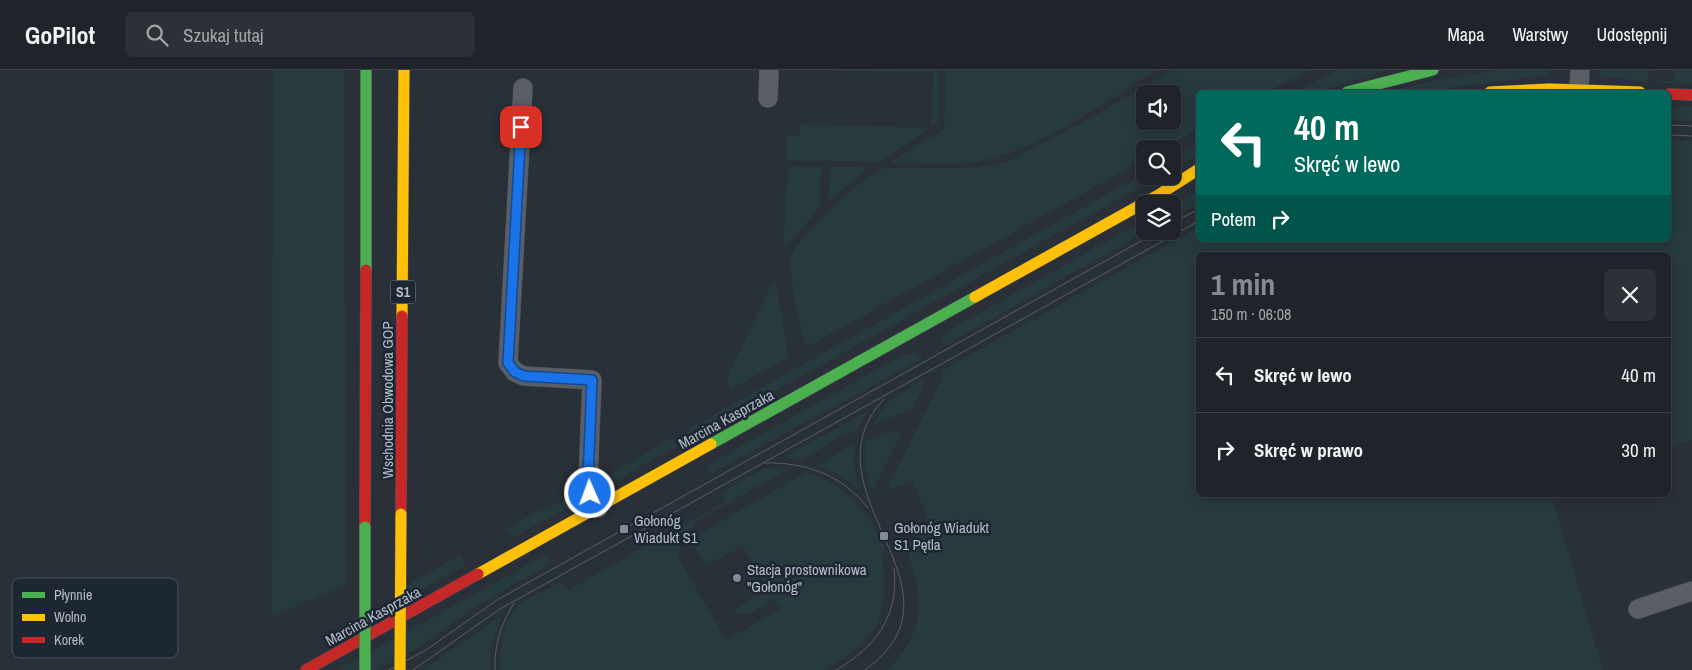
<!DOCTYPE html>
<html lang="pl">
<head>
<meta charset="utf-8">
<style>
  :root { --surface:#20242a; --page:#2d3036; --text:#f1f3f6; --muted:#a2a4a8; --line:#3d4147; --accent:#848b96 }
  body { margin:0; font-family:"Archivo Narrow",sans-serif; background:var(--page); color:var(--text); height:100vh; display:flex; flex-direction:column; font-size:19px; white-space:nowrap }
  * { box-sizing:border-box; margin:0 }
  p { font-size:16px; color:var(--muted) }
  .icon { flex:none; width:28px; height:28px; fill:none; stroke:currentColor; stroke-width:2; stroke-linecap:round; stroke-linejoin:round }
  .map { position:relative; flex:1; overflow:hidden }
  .sheet { position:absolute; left:1196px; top:182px; width:475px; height:245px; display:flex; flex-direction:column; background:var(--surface); border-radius:8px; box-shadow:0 2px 12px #0003,0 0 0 1px var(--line) }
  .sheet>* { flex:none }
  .hud { position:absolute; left:1196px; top:20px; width:475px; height:152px; border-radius:8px; box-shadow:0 2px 12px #0003,0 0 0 1px var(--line); background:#00695c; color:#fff; overflow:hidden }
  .tools { position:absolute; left:1136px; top:15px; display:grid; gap:10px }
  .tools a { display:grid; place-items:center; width:45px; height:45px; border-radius:8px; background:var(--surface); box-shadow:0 2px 12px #0003,0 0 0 1px var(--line); font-size:25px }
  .pin { position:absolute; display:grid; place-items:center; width:42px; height:42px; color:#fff; margin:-21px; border-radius:10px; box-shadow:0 2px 8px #0006 }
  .me { position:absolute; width:55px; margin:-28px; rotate:358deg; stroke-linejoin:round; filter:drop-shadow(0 0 4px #0008) }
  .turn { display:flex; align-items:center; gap:18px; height:105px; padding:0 15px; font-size:22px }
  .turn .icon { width:65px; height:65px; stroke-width:2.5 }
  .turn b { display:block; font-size:35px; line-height:42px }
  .then { display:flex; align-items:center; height:48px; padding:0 15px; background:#0003; gap:10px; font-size:19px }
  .round { display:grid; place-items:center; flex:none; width:52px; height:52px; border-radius:8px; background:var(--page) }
  .summary { display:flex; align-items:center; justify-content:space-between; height:85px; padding:0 15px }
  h1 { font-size:30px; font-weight:700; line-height:38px; color:var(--accent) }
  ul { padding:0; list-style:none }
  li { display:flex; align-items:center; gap:15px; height:75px; padding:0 15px; border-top:1px solid var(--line) }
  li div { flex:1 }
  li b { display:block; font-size:19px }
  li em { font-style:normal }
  header { display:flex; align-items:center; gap:30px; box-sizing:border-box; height:70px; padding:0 25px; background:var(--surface); border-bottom:1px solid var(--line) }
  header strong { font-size:24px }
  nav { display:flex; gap:28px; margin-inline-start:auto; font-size:18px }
  .search { width:350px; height:45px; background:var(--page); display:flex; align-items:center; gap:12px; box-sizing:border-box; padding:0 18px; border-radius:8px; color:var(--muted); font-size:19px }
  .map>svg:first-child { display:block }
  .green { fill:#273a3e; fill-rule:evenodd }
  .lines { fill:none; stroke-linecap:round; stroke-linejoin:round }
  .street-casing { stroke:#484c55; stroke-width:20 }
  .fast-casing { stroke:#484c55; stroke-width:12 }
  .slow-casing { stroke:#484c55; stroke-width:12 }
  .jam-casing { stroke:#484c55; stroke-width:12 }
  .street { stroke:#5a5e66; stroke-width:19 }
  .fast { stroke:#4caf50; stroke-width:11 }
  .slow { stroke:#ffc107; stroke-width:11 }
  .jam { stroke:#c62828; stroke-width:11 }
  .tram { stroke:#595d64; stroke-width:1 }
  .fast-bridge-casing { stroke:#474c53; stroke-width:12; stroke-linecap:butt }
  .slow-bridge-casing { stroke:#474c53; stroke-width:12; stroke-linecap:butt }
  .fast-bridge { stroke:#4caf50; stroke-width:11 }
  .slow-bridge { stroke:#ffc107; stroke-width:11 }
  .route-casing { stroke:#114b97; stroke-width:12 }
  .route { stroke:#1a73e8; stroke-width:9 }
  .poi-dot { fill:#848b96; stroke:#1d2633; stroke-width:2 }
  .labels { text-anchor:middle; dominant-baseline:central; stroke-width:5; stroke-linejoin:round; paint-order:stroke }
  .shield { fill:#1d2633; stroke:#878f9c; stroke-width:1 }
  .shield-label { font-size:14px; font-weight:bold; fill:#b4bcc9 }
  .street-label { font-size:15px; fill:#b4bcc9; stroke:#1d2633 }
  .poi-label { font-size:15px; fill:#b4bcc9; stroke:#1d2633; text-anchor:start }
  .key { fill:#1d2633; stroke:#4a5360; stroke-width:1 }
  .key-label { font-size:14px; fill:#b4bcc9 }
</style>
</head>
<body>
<header>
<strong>GoPilot</strong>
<div class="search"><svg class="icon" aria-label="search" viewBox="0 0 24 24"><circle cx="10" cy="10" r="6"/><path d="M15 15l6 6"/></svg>Szukaj tutaj</div>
<nav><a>Mapa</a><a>Warstwy</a><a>Udostępnij</a></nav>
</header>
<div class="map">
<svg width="1692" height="600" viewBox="0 0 1692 600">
  <rect width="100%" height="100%" fill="#2a3038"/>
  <g class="green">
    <path d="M 273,0 L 344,0 L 346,515 L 272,546 Z"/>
    <path d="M 820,0 L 938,0 L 938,53 L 880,92 L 787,90 L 787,66 L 800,66 L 800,54 L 931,58 L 933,3 Z"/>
    <path d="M 946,0 L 1157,0 C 1104,32 1036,83 974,92 C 946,96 917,93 889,93 L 944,59 Z"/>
    <path d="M 1173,0 L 1311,0 L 1266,22 L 1199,22 L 1199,58 L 1163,79 L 1145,79 L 1145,89 L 807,277 C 801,261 788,205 791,189 C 795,168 863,107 884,98 L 978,98 L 1011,90 L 1094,46 ZM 1145,24 L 1172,24 L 1172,51 L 1145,51 Z"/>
    <path d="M 1339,0 L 1385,0 L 1322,22 L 1295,22 Z"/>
    <path d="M 1499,0 L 1548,0 L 1549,5 L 1423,22 L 1385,22 L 1438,10 Z"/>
    <path d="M 1602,0 L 1662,0 L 1649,1 L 1648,12 L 1601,7 L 1599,3 Z"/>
    <path d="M 1675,0 L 1692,0 L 1692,14 L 1661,13 L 1661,11 L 1674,11 Z"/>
    <path d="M 1692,36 L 1692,51 L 1671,50 L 1672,38 L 1669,38 Z"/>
    <path d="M 1669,70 L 1692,71 L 1692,370 L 1669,378 L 1669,185 L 1199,185 L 1199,425 L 1551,425 L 1603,600 L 887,600 C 930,558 922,524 904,472 L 932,461 L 913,411 L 890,420 L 889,414 L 943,307 L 943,300 L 1199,157 L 1199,170 L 1669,170 Z"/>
    <path d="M 1199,73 L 1199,84 L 1173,99 L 1172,88 Z"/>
    <path d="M 788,97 L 821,97 L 820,137 L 783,180 Z"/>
    <path d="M 831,97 L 869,97 L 828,132 Z"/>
    <path d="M 1145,103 L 1145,106 L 1160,106 L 691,368 L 686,360 Z"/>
    <path d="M 1199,120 L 1199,133 L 1173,147 L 1173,135 Z"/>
    <path d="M 1145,150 L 1145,161 L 1147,161 L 942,277 L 943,268 L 947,261 Z"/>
    <path d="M 775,208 L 789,287 L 730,320 L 727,309 L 729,303 Z"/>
    <path d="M 904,284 L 914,284 L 923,288 L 710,404 L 706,396 Z"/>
    <path d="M 925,307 L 924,315 L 912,340 L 872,355 L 888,333 Z"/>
    <path d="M 868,341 L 858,359 L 836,369 L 802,390 L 784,387 Z"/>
    <path d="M 899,360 L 901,363 L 872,423 L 865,398 L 866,370 Z"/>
    <path d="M 672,367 L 677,376 L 608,415 L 599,412 Z"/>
    <path d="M 854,374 L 853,396 L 859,420 L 840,405 L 818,395 Z"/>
    <path d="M 765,398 L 789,399 L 695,452 L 680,475 L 679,489 L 726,570 L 781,539 L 775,529 L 747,545 L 737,543 L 735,539 L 768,520 L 742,476 L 706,496 C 698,482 689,476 706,460 L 807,402 C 846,415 872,443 885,482 L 882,483 C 889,547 880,569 824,600 L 500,600 C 500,581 503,546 521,534 C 533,525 549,518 562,511 L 568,520 L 725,432 L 720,423 Z"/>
    <path d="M 577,425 L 567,438 L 513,468 L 507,458 L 537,442 Z"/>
    <path d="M 547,484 L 552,493 L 473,538 L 417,579 L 376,600 L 337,600 Z"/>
    <path d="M 460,485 L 466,495 L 411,525 L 406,516 Z"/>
    <path d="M 501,546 L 491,577 L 490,600 L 423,600 Z"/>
  </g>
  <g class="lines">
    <g class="street-casing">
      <g id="street">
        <path d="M 523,18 L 508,293 L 515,302 L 524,306 L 592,310 L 588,410 L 590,423 L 598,438"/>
        <path d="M 1579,20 L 1580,0"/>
        <path d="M 768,28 L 769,0"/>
        <path d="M 1638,539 L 1692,521"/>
      </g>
    </g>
    <g class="fast-casing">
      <g id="fast">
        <path d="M 1347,22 L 1433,0"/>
        <path d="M 366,200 L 366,0"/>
        <path d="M 711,374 L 975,227"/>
      </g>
    </g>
    <g class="slow-casing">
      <g id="slow">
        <path d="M 1490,22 L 1549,19 L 1640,22"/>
        <path d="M 975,227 L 1160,124 L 1199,99"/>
        <path d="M 402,246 L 404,0"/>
        <path d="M 478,504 L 711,374"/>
      </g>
    </g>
    <g class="jam-casing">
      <g id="jam">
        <path d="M 1669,24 L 1692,25"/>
        <path d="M 401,444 L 402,246"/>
        <path d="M 365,457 L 366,200"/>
        <path d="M 306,600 L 478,504"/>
      </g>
    </g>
    <use href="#street" class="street"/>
    <use href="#fast" class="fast"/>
    <use href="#slow" class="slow"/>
    <use href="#jam" class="jam"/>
    <g class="tram">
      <path d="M 1669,55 L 1692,56"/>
      <path d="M 1669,65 L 1692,66"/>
      <path d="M 1172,153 L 1199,139"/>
      <path d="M 765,393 C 806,392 842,405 868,438"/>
      <path d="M 389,600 L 426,580 L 497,530 L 1159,161"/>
      <path d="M 413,600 L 500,539 L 1199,151"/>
      <path d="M 495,600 C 494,575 501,554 514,533"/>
      <path d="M 836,600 C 875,578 900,545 894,498"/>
      <path d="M 865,600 C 979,519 798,421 884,329"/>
    </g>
    <g class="fast-bridge-casing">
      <path id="fast-bridge" d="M 365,457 L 365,600"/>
    </g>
    <g class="slow-bridge-casing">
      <path id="slow-bridge" d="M 400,600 L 401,444"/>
    </g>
    <use href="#fast-bridge" class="fast-bridge"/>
    <use href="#slow-bridge" class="slow-bridge"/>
  </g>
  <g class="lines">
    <g class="route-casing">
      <path id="route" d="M 521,57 L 508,293 L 515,302 L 524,306 L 592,310 L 588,410 L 590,423"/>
    </g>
    <use href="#route" class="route"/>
  </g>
  <g class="poi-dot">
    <rect x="619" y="454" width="10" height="10" rx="2.5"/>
    <rect x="879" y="461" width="10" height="10" rx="2.5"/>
    <circle cx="737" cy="508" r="5"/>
  </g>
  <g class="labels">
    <rect class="shield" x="390.5" y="210.5" width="25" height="23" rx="4"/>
    <g class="shield-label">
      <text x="403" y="222">S1</text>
    </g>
    <g class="street-label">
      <text transform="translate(387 330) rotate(-90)">Wschodnia Obwodowa GOP</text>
      <text transform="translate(726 349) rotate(-29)">Marcina Kasprzaka</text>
      <text transform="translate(373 546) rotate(-29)">Marcina Kasprzaka</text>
    </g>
    <g class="poi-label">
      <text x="634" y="450">Gołonóg<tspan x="634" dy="17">Wiadukt S1</tspan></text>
      <text x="894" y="457">Gołonóg Wiadukt<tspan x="894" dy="17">S1 Pętla</tspan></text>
      <text x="747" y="499">Stacja prostownikowa<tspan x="747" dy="17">"Gołonóg"</tspan></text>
    </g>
  </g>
  <rect x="12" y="508" width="166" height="80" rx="8" class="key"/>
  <rect x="22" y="522" width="23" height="6" fill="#4caf50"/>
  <rect x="22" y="544" width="23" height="7" fill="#ffc107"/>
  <rect x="22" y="567" width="23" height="6" fill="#c62828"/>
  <g class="key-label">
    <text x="54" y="530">Płynnie</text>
    <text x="54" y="552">Wolno</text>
    <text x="54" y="575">Korek</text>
  </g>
</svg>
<div class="tools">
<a><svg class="icon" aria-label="sound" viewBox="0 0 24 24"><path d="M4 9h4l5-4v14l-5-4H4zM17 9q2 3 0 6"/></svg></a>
<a><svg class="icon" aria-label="search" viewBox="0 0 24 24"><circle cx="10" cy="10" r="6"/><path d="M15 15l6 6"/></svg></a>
<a><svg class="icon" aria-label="layers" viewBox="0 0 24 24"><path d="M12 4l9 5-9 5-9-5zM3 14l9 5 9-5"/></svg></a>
</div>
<div class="pin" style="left:521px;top:57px;background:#d93025"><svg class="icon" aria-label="arrive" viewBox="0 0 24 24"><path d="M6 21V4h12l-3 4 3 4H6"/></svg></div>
<svg class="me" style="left:590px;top:423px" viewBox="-20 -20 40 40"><circle r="17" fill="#1a73e8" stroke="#fff" stroke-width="3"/><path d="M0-11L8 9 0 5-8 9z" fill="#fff"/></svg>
<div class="hud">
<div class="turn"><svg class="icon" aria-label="left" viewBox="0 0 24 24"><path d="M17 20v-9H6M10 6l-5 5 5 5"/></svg><div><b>40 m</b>Skręć w lewo</div></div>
<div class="then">Potem<svg class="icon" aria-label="right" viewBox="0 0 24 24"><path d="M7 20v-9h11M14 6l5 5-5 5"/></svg></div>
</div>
<section class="sheet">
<div class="summary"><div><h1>1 min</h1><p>150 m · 06:08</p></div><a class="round"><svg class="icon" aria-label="close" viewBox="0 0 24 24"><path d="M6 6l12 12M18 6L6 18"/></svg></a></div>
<ul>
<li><svg class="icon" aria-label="left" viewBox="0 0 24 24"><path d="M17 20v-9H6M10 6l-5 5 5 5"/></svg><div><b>Skręć w lewo</b></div><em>40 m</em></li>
<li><svg class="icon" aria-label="right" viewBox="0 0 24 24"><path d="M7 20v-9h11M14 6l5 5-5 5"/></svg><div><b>Skręć w prawo</b></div><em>30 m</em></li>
</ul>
</section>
</div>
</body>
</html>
